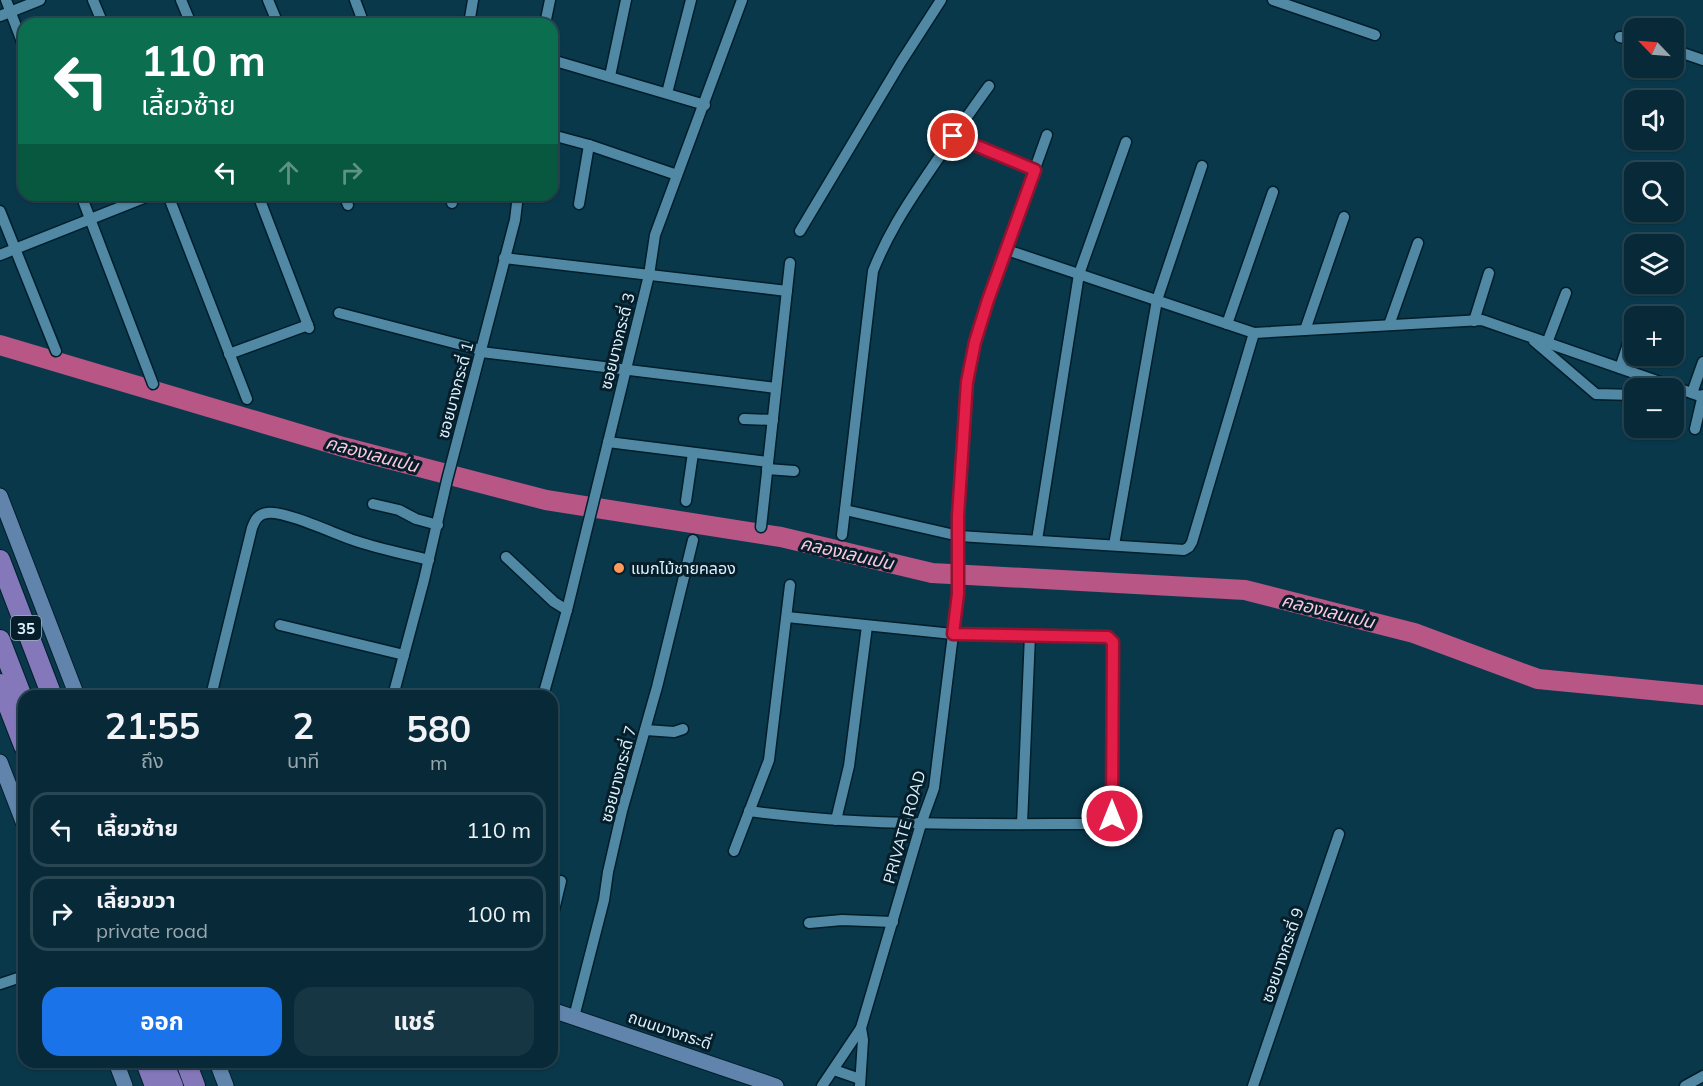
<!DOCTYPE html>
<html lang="th">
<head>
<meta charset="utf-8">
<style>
  :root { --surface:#082a38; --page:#163643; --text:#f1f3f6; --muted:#98a7ae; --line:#294653; --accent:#1a73e8 }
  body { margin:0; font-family:Mulish,"Noto Sans Thai",sans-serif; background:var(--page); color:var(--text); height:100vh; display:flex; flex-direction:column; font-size:22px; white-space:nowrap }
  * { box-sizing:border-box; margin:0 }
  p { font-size:20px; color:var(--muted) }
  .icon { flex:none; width:33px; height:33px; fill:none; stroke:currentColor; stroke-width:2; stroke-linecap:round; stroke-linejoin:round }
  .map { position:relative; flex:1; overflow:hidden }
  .details { position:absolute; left:18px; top:690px; width:540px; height:378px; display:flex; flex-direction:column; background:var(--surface); border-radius:18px; box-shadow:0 2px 4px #0004,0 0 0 2px var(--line) }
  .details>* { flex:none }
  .hud { position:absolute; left:18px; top:18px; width:540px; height:183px; border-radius:18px; box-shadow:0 2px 4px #0004,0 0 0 2px var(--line); background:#0b6e4f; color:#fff; overflow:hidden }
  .needle { width:39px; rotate:295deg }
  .buttons { position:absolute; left:1624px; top:18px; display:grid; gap:12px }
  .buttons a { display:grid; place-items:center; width:60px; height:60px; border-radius:12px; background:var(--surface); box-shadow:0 2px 4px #0004,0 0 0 2px var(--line); font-size:30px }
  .pin { position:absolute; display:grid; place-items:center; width:51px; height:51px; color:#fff; margin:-26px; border:3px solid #fff; border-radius:50%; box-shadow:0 2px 6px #0007 }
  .me { position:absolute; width:66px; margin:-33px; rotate:0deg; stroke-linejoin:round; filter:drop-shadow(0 0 4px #0008) }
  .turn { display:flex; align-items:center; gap:21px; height:126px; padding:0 24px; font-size:27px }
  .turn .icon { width:78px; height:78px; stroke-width:2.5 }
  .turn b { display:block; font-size:42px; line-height:51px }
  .lanes { display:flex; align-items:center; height:57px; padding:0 24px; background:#0003; justify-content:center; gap:30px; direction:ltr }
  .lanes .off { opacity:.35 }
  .eta { display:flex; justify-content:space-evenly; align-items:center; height:102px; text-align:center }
  .eta b { font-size:36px; font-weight:700; line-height:42px }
  .primary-button { display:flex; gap:12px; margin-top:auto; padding:12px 24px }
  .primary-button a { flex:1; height:69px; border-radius:18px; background:var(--accent); color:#fff; font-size:24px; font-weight:700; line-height:69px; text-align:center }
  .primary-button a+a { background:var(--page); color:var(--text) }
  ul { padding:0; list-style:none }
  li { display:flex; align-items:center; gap:18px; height:75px; margin:0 12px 9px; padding:0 12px; border:3px solid var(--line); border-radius:18px }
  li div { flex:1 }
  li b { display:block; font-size:22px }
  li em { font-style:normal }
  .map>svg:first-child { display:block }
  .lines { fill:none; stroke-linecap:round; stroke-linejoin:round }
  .river { stroke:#b85686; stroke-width:20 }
  .street-casing { stroke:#011e2b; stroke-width:13 }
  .secondary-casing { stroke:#011e2b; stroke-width:17 }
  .highway-casing { stroke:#011e2b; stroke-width:22 }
  .street { stroke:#5189a5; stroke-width:10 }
  .secondary { stroke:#6084ab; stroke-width:15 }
  .highway { stroke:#8478ba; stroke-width:20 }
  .route-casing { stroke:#92132f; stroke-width:15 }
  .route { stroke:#e11d48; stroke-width:10 }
  .poi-dot { fill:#ff9a5b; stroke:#061e29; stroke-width:2 }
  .labels { text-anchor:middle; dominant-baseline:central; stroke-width:6; stroke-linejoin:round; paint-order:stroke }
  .shield { fill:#061e29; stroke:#9bb2be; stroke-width:1.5 }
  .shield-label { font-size:15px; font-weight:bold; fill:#dbf1fe }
  .street-label { font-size:16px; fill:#dbf1fe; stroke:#061e29 }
  .poi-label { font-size:16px; fill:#dbf1fe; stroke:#061e29; text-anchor:start }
  .water-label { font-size:18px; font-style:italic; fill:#fdc8de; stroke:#061e29 }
</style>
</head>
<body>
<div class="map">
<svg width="1703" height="1086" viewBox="0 0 1703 1086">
  <rect width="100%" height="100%" fill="#0a384b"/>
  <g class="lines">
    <path class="river" d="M 0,345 L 343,447 L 546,500 L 781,537 L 932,573 L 1245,590 L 1414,633 L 1538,679 L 1703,695"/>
    <g class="street-casing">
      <g id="street">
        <path d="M 6,0 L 24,47"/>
        <path d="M 93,0 L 103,24"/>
        <path d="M 181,0 L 191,24"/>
        <path d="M 268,0 L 278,24"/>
        <path d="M 355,0 L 364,24"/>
        <path d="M 1273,0 L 1375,35"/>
        <path d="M 0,16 L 40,0"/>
        <path d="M 469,24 L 473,0"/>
        <path d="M 545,24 L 550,0"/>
        <path d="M 1620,37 L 1635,40"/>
        <path d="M 1674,50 L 1703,60"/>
        <path d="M 552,60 L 705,105"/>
        <path d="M 610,76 L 626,0"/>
        <path d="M 667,93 L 691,0"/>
        <path d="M 552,135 L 589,145 L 677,175"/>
        <path d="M 953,136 L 1035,170"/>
        <path d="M 81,195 L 153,384"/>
        <path d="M 168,195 L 247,399"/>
        <path d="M 258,195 L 309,328"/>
        <path d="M 344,195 L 348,205"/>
        <path d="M 452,203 L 452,195"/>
        <path d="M 579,204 L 589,145"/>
        <path d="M 0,211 L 56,351"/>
        <path d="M 800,231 L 901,62 L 941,0"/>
        <path d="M 1007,250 L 1254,333 L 1482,320 L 1703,397"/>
        <path d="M 0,255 L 151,195"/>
        <path d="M 504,258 L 787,291"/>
        <path d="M 339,313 L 481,350"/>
        <path d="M 1474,321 L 1489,273"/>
        <path d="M 1227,324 L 1273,192"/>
        <path d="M 1389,325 L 1418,243"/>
        <path d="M 1305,330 L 1344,217"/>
        <path d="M 1534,341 L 1596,394 L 1635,395"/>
        <path d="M 1547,343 L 1566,293"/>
        <path d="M 481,352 L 776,388"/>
        <path d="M 229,354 L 308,325"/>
        <path d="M 1620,368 L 1635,323"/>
        <path d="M 1692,393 L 1703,362"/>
        <path d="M 744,419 L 773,420"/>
        <path d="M 1695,429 L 1703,395"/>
        <path d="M 608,442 L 768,462"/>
        <path d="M 767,469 L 794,471"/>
        <path d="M 686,501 L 693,453"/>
        <path d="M 373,504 L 399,510 L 416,519 L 438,525"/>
        <path d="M 845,510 L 959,536 L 1184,550 L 1189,547 L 1192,542 L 1254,333"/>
        <path d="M 761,527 L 790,263"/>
        <path d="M 842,535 L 873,271 C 887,236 904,209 925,178 C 946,147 967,116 989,86"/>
        <path d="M 1037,540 L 1079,274 L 1126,142"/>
        <path d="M 1114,545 L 1157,300 L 1202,166"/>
        <path d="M 506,557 L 554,602 L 567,610"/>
        <path d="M 280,625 L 404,655"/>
        <path d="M 211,696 L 252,528 C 255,520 258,514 267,513 C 284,510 337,535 356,541 C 380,549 405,554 429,560"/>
        <path d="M 393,696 L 424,580 L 447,480 L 515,220 L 518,195"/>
        <path d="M 543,696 L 567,610 L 649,275 L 655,235 L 742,0"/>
        <path d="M 646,730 L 674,732 L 683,729"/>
        <path d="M 749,811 C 866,827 984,824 1102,824 L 1107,822 L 1112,816 L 1113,642 L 1108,637 L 953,634 L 787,617"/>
        <path d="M 836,820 L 849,766 L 867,626"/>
        <path d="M 1022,824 L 1030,635"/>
        <path d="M 734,851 L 769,760 L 790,585"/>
        <path d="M 552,918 L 561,881"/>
        <path d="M 809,923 L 842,920 L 893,922"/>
        <path d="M 0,984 L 24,976"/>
        <path d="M 574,1017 L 604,900 L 608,872 L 622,811 L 657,687 L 693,540"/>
        <path d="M 834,1070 L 860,1079"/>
        <path d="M 822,1086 L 861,1028 L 921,824 L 934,788 L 958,594 L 959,536 L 958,516 L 967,382 L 975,342 L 988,300 L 1047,135"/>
        <path d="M 860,1086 L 863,1040 L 861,1028"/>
        <path d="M 1253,1086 L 1339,834"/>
        <path d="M 1685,1086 L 1703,1076"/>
      </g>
    </g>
    <g class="secondary-casing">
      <g id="secondary">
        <path d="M 0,496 L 77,696"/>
        <path d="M 0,762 L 24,824"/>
        <path d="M 552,1010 L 776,1086"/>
        <path d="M 116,1062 L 125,1086"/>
        <path d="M 217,1062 L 226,1086"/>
      </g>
    </g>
    <g class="highway-casing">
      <g id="highway">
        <path d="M 0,560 L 52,696"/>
        <path d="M 0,640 L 24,702"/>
        <path d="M 0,684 L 24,746"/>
        <path d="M 146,1062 L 155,1086"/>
        <path d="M 163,1062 L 173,1086"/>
        <path d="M 186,1062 L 195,1086"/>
      </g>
    </g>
    <use href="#street" class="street"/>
    <use href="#secondary" class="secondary"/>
    <use href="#highway" class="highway"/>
  </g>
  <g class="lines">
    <g class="route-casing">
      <path id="route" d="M 953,136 L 1035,170 L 988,300 L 975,342 L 967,382 L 958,516 L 958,594 L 953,634 L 1108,637 L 1113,642 L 1112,816"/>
    </g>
    <use href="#route" class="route"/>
  </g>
  <circle class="poi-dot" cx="619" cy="568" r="6"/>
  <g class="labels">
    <rect class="shield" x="11" y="616" width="30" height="24" rx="4.5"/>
    <g class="shield-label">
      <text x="26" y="628">35</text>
    </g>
    <g class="street-label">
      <text transform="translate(617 341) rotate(-76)">ซอยบางกระดี่ 3</text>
      <text transform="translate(455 390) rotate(-75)">ซอยบางกระดี่ 1</text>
      <text transform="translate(618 774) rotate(-75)">ซอยบางกระดี่ 7</text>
      <text transform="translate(904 827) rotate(-74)">PRIVATE ROAD</text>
      <text transform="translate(1282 955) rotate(-71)">ซอยบางกระดี่ 9</text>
      <text transform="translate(670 1030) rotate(19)">ถนนบางกระดี่</text>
    </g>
    <g class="poi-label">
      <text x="631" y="568">แมกไม้ชายคลอง</text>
    </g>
    <g class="water-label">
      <text transform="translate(372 454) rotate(15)">คลองเลนเปน</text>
      <text transform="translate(847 553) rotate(13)">คลองเลนเปน</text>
      <text transform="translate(1328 611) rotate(14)">คลองเลนเปน</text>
    </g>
  </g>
</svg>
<div class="buttons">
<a><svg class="needle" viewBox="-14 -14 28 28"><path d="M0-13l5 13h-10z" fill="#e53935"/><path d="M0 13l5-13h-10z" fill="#98a7ae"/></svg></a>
<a><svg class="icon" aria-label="sound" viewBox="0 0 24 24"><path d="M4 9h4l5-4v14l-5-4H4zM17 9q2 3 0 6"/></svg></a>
<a><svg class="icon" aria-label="search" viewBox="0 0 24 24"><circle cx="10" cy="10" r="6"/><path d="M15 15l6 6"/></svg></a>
<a><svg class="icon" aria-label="layers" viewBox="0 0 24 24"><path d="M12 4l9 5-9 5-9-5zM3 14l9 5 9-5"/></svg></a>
<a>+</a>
<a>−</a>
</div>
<div class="pin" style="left:953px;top:136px;background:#d93025"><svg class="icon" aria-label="arrive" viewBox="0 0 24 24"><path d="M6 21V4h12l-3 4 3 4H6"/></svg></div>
<svg class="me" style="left:1112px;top:816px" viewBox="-20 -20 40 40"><circle r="17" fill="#e11d48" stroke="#fff" stroke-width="3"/><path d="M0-11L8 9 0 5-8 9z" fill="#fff"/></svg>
<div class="hud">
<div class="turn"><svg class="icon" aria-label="left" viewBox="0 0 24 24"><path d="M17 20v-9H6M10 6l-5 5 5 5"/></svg><div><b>110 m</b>เลี้ยวซ้าย</div></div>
<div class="lanes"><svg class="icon" aria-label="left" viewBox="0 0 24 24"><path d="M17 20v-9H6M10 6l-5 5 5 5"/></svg><svg class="icon off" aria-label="ahead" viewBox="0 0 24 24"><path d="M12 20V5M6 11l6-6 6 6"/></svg><svg class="icon off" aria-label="right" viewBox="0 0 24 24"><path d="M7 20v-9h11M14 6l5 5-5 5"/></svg></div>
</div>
<section class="details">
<div class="eta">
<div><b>21:55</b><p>ถึง</p></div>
<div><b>2</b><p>นาที</p></div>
<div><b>580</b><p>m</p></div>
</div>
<ul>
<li><svg class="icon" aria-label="left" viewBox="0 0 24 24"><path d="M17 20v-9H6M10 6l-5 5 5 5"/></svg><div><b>เลี้ยวซ้าย</b></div><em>110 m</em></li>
<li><svg class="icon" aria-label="right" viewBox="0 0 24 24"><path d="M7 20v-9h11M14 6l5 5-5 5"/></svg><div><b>เลี้ยวขวา</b><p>private road</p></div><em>100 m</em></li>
</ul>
<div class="primary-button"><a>ออก</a><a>แชร์</a></div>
</section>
</div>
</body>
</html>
